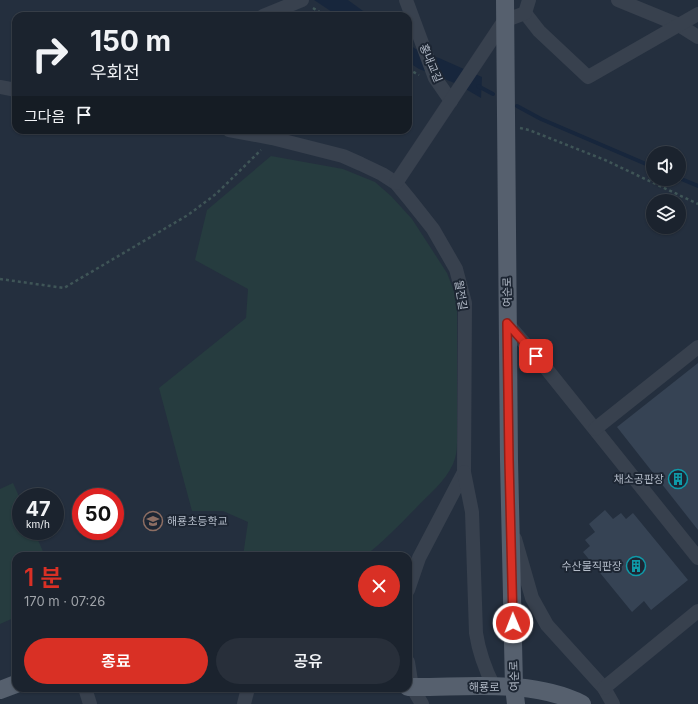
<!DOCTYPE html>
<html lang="ko">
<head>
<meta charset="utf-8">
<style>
  :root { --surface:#1b232e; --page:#282f3a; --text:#f1f3f6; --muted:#a0a4aa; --line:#39404a; --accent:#d93025 }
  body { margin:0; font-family:Inter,"Noto Sans KR",sans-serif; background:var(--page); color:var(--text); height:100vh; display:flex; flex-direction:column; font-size:15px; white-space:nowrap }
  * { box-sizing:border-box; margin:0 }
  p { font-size:13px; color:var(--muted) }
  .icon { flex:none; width:22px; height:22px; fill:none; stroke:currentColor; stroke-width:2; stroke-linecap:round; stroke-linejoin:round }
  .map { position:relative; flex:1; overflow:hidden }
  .panel { position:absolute; left:12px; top:552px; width:400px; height:140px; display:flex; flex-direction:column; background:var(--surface); border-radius:12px; box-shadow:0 1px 3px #0004,0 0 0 1px var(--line) }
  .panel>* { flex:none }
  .top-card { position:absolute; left:12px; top:12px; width:400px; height:122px; border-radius:12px; box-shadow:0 1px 3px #0004,0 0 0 1px var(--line); background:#1b232e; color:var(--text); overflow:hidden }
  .buttons { position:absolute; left:646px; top:146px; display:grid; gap:8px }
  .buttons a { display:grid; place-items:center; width:40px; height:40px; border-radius:50%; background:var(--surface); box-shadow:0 1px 3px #0004,0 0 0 1px var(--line); font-size:20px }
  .speed { position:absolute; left:12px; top:488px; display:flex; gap:8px; font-size:20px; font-weight:700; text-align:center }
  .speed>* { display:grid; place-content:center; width:52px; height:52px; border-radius:50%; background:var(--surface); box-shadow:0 1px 3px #0004,0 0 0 1px var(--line); line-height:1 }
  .speed small { font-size:10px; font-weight:400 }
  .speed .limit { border:6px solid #d22; background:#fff; color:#111 }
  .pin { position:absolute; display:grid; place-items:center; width:34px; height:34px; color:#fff; margin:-17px; border-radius:8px; box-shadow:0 2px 6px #0006 }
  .me { position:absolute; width:44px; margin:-22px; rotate:359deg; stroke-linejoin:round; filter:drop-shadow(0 0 3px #0008) }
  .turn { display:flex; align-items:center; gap:14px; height:84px; padding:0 12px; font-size:18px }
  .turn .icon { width:52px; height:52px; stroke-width:2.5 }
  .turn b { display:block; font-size:28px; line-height:34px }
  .then { display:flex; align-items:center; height:38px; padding:0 12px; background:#0003; gap:8px; font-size:15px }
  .round { display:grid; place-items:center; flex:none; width:42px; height:42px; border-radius:21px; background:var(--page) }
  .summary { display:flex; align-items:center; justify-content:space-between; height:68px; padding:0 12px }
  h1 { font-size:24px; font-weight:600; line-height:30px; color:var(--accent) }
  .action { display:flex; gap:8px; margin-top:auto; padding:8px 12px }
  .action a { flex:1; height:46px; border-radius:24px; background:var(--accent); color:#fff; font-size:16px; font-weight:600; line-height:46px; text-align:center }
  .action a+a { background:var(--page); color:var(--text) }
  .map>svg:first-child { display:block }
  .green { fill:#263c3f }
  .water { fill:#17263c }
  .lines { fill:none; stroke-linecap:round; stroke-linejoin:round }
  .stream { stroke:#17263c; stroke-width:4 }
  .building { fill:#364354 }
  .path { stroke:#3f5557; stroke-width:2.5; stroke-dasharray:3 3; stroke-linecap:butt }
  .minor { stroke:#38414e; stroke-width:14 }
  .major { stroke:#56606e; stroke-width:18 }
  .route-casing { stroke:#8d1f18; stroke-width:10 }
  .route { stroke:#d93025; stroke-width:7 }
  .labels { text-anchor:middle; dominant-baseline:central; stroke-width:4; stroke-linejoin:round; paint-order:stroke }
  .street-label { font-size:11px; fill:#b4bcc9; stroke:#1d2633 }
  .poi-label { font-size:11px; fill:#b4bcc9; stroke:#1d2633; text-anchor:end }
</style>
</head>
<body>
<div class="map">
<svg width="698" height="704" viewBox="0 0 698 704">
  <rect width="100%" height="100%" fill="#242f3e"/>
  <g class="green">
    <path d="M 271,156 L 343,169 L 375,182 L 391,196 L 412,219 L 447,273 L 457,299 L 457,443 C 457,450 456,457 453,464 C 445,482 428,495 415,509 C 399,525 383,542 365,556 L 243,556 L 248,522 L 223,511 L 192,511 L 159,388 L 246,318 L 248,289 L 195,260 L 207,210 Z"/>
    <path d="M 13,483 L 21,501 L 21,531 L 34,531 L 45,556 L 16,556 L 16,617 L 0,624 L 0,489 Z"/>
  </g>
  <g class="water">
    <path d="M 314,0 L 348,0 L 370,16 L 338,16 Z"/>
    <path d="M 408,44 L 422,53 L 439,58 L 482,77 L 481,98 L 457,84 L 427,72 L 419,69 L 408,62 Z"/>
  </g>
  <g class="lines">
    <g class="stream">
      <path d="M 478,86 L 493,94"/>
      <path d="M 517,106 L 541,119 L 653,167"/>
      <path d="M 679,178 L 698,186"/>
    </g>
  </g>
  <g class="building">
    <path d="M 698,363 L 698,530 L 617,427 Z"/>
    <path d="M 605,510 L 613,519 L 621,513 L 626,519 L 633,513 L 688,580 L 651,610 L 644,601 L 632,612 L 583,552 L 590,546 L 585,540 L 595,532 L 589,524 Z"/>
  </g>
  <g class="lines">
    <g class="path">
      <path d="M 313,8 L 326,16"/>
      <path d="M 408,69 L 419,75"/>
      <path d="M 520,128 L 529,130 L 605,160 L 698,204"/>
      <path d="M 0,279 L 64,288 L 188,215 L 216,194 L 261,150"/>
    </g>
    <g class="minor">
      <path d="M 406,0 L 435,78 L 451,101"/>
      <path d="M 618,0 L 679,25 L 698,37"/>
      <path d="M 525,13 L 539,31 L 588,77 L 698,14"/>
      <path d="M 263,16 L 302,0"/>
      <path d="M 0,87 L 16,90"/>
      <path d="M 229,130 L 272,138 L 343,156 L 361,164 L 382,174 L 396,183 L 410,200 L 433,229 L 456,269 L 465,303 L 464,472 L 419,558 L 408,590"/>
      <path d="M 396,183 L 504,21 L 525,13 L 529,0"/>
      <path d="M 507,323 L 545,367 L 698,558"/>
      <path d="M 595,429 L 698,347"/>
      <path d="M 464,472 L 472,512 L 476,633 C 479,653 485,669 494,687"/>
      <path d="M 515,539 L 532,598 L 547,625 L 604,688 L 613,704"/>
      <path d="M 408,662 L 412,687 L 422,704"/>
      <path d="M 85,688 L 90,704"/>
      <path d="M 604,688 L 698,611"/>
      <path d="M 244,704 L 248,688"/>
    </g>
    <g class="major">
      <path d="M 505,0 L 509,460 L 514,687 L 516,704"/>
      <path d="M 408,687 C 464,688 530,678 582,704"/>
      <path d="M 0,690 L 16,684"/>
    </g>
  </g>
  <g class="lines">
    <g class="route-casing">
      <path id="route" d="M 513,623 L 509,460 L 507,323 L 536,356"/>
    </g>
    <use href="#route" class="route"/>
  </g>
  <defs>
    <g id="building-ring" transform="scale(1)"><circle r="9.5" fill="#1d2633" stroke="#0f9aa8" stroke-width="1.5"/><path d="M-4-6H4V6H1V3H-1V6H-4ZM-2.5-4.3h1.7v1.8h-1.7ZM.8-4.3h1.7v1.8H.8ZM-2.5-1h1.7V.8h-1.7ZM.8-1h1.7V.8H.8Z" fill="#0f9aa8"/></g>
    <g id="school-ring" transform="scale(1)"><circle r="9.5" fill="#1d2633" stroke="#8d6e63" stroke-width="1.5"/><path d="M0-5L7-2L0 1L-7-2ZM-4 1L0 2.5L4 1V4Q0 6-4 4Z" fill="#8d6e63"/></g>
  </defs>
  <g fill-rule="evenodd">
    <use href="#building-ring" x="678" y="479"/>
    <use href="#school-ring" x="153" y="521"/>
    <use href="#building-ring" x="636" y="566"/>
  </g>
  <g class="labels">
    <g class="street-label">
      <text transform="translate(431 63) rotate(67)">홍내교길</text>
      <text transform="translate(507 292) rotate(-91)">여순로</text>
      <text transform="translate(461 295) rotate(81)">월전길</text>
      <text transform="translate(514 676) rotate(-92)">여순로</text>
      <text x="484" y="687">해룡로</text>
    </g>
    <g class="poi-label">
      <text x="664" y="479">채소공판장</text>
      <text x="167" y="521" text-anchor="start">해룡초등학교</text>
      <text x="622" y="566">수산물직판장</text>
    </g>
  </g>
</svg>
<div class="buttons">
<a><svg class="icon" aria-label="sound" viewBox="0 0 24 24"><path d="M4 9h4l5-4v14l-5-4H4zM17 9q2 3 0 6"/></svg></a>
<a><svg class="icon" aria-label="layers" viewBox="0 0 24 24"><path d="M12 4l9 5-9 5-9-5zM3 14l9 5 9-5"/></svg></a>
</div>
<div class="speed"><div>47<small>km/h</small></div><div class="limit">50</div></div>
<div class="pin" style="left:536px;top:356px;background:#d93025"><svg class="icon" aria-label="arrive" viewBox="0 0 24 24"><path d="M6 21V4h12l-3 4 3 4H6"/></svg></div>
<svg class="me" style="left:513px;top:623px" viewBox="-20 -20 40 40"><circle r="17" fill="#d93025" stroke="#fff" stroke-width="3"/><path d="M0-11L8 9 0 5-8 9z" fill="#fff"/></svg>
<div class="top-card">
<div class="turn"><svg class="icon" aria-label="right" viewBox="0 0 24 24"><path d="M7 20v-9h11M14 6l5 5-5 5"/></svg><div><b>150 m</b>우회전</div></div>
<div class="then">그다음<svg class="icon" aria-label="arrive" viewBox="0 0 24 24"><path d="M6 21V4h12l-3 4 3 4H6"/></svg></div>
</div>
<section class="panel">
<div class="summary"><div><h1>1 분</h1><p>170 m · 07:26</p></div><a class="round" style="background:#d93025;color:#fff"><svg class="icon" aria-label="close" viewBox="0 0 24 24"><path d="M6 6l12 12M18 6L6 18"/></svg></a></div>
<div class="action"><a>종료</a><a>공유</a></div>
</section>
</div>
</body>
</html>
